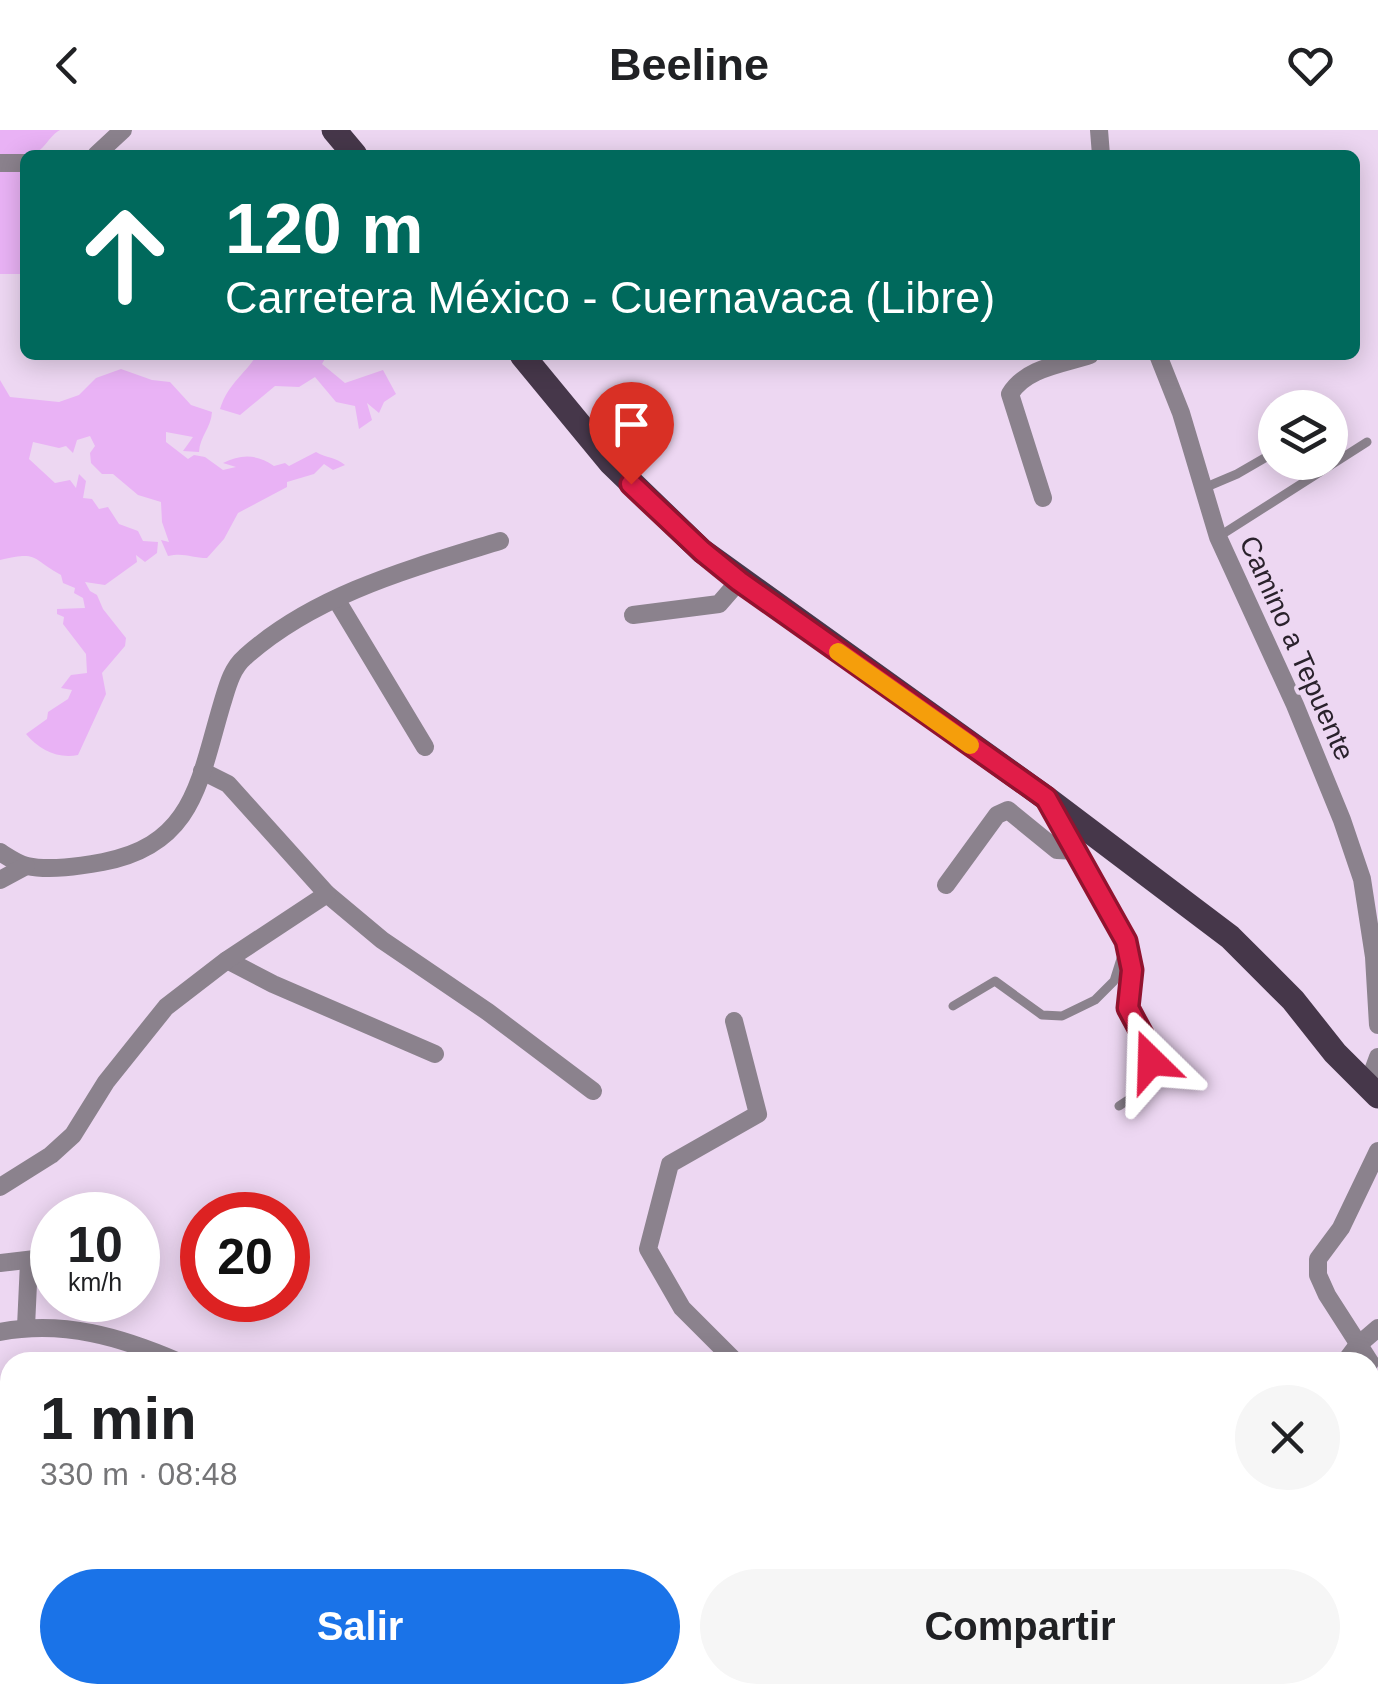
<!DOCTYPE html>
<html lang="es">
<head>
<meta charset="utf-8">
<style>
  :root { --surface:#fff; --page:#f6f6f6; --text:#202124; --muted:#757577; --accent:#1a73e8 }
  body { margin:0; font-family:Arial,sans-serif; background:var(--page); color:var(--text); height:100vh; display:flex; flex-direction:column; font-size:38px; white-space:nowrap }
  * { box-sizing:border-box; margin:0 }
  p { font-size:32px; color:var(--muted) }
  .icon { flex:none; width:55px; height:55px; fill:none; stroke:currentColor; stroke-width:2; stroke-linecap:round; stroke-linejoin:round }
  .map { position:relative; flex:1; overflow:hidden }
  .details { position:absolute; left:0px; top:1222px; width:1380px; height:352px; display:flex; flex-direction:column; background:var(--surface); border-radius:30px 30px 0 0; box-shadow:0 5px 25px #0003 }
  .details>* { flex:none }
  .banner { position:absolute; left:20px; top:20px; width:1340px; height:210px; border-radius:15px; box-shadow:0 5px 25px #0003; background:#00695c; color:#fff; overflow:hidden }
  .tools { position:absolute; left:1258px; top:260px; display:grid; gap:20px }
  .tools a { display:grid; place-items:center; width:90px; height:90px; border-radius:50%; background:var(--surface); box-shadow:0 5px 25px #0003; font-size:50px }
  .speed { position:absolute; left:30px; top:1062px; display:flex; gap:20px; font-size:50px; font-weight:700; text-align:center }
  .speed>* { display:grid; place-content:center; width:130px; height:130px; border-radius:50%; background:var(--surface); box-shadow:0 5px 25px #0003; line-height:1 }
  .speed small { font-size:25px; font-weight:400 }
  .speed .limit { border:15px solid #d22; background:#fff; color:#111 }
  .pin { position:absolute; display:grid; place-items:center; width:85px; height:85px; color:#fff; margin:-102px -42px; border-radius:50% 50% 50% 0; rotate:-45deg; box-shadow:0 0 10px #0007 }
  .pin .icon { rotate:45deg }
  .me { position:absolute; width:110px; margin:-55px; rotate:338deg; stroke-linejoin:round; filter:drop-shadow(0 0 8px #0008) }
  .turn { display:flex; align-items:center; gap:35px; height:210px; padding:0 40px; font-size:45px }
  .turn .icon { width:130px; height:130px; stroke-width:2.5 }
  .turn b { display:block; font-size:70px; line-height:85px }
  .round { display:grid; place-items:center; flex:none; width:105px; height:105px; border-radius:52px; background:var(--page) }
  .headline { display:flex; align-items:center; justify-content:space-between; height:170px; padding:0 40px }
  h1 { font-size:60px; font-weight:600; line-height:75px }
  .cta { display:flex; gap:20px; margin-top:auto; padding:20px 40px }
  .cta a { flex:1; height:115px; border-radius:60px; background:var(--accent); color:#fff; font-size:40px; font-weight:600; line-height:115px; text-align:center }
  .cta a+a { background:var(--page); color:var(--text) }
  header { display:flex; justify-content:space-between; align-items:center; height:130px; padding:0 40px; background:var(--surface); font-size:45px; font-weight:600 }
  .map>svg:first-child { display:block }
  .green { fill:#e9b2f5 }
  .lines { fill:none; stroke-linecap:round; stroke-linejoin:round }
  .service { stroke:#8b828d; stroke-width:9 }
  .minor { stroke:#8b828d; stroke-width:18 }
  .primary { stroke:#46374a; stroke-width:25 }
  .route-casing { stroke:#92132f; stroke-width:25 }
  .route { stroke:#e11d48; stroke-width:18 }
  .slow { stroke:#f59e0b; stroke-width:18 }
  .labels { text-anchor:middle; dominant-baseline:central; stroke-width:8; stroke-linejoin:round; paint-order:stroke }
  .street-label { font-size:28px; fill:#2a222c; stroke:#edd7f2 }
</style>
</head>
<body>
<header><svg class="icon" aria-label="back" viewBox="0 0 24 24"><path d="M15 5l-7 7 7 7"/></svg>Beeline<svg class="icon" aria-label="heart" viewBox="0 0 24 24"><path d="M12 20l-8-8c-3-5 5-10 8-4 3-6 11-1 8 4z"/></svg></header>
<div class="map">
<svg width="1378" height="1574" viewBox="0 0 1378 1574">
  <rect width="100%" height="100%" fill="#edd7f2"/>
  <g class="green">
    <path d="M 0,0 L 60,0 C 46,8 44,25 25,25 L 23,144 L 0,144 Z"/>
    <path d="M 257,225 L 327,225 L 322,234 L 345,253 L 383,240 L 396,264 L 384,272 L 379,283 L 367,273 L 372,290 L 359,299 L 355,276 L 336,272 L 315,247 L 299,257 L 275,256 L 240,285 L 220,279 C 228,254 243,246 257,225 Z"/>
    <path d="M 121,239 L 152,250 L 170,252 L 191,275 L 212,282 C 211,298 200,306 199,322 L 183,321 L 193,307 L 166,302 L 166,312 L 188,329 L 194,325 L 205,327 L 223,340 L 236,337 L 223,333 C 241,324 257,324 274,336 L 285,333 L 289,336 L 316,322 C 326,328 336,327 345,335 L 333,340 L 324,334 L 314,344 L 287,352 L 287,357 L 238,383 L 224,409 L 207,428 C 192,428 184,422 168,426 L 161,410 L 169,412 L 162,392 L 161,372 L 138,365 L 113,344 L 102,344 L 91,333 L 90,323 L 95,316 L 90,306 L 77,310 L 73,323 L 66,316 L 59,318 L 33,312 L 29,329 L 55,353 L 70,350 L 76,358 L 79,344 L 86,351 L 83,368 L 92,369 L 99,379 L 108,377 L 119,394 L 138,401 L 143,411 L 158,412 L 157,423 L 145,432 L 136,425 L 137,432 L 105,455 L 85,452 L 90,461 L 97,465 L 103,479 L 126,508 L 125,516 L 102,543 L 106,564 L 78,625 C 58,629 39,620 26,604 L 47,589 L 48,582 L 68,569 L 72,560 L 61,558 L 71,545 L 87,543 L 86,524 L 63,494 L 64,487 L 57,484 L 57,479 L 85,478 L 83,468 L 74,463 L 75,458 L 63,453 L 61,445 C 30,428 39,421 0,430 L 0,250 L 10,267 L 59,272 L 79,265 L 96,248 Z"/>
  </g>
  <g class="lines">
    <g class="service">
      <path d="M 1204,358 L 1237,344 L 1275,322"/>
      <path d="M 1218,407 L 1367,312"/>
      <path d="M 1078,721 L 1126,811 L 1132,840 L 1128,878 L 1142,904 L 1151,931 L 1137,964 L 1119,976"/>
      <path d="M 953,876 L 995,851 L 1042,885 L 1062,886 L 1095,870 L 1114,851 L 1125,816"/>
    </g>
    <g class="minor">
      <path d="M 1099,0 L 1101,25"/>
      <path d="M 96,25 L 123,0"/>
      <path d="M 0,33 L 25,33"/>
      <path d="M 1158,225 L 1181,283 L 1218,407 L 1295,575 L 1342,690 L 1362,749 L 1374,827 L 1378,895"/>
      <path d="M 1043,368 L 1010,264 C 1025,238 1063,234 1090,225"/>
      <path d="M 336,469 L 425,617"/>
      <path d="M 633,485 L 719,474 L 739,451"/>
      <path d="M 202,641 L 228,654 L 327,764 L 382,810 L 488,882 L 593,961"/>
      <path d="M 1052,679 L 1078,721"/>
      <path d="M 0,722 C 8,727 18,734 27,736 C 50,741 80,736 103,732 C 194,715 199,651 222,574 C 227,558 231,539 245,527 C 315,464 412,438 500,411"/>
      <path d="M 0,750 L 26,736"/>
      <path d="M 946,755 L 997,685 L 1008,680 L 1057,720 L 1078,721"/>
      <path d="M 227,830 L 273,854 L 435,924"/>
      <path d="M 734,891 L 758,984 L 670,1034 L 648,1119 L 682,1178 L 736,1232"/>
      <path d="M 1367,957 L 1378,927"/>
      <path d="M 0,1057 L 51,1025 L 73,1005 L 106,952 L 166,877 L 227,830 L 327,764"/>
      <path d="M 0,1133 L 52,1127"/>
      <path d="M 26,1197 L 29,1132"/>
      <path d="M 0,1202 C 64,1190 121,1207 179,1232"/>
      <path d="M 1345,1232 L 1357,1216 L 1378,1198"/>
      <path d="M 1370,1232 L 1327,1165 L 1318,1145 L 1318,1129 L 1341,1098 L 1378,1021"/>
      <path d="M 1370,1471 L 1378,1476"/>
      <path d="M 803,1565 L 810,1574"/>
      <path d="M 887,1574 L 896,1565"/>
    </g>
    <g class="primary">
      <path d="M 334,0 L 355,25"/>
      <path d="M 522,225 L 611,333 L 702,421 L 1046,668 L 1230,807 L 1293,870 L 1335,923 L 1378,966"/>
    </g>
  </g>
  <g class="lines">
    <g class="route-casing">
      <path id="route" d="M 631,354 L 702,421 L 739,451 L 1046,668 L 1126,811 L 1132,840 L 1128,878 L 1142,904 L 1151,931"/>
    </g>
    <use href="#route" class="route"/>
    <path class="slow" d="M 838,522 L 970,615"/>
  </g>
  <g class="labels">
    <g class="street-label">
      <text transform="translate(1297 518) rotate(66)">Camino a Tepuente</text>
    </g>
  </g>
</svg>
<div class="tools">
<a><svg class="icon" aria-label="layers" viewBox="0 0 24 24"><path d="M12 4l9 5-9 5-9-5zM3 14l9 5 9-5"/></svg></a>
</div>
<div class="speed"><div>10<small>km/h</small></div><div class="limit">20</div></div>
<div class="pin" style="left:631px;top:354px;background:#d93025"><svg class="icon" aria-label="arrive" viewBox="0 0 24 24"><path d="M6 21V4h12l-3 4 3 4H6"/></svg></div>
<svg class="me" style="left:1151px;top:931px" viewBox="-20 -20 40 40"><path d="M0-17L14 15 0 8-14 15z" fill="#e11d48" stroke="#fff" stroke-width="4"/></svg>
<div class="banner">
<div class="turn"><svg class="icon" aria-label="ahead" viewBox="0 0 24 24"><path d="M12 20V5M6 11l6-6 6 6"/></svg><div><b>120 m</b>Carretera México - Cuernavaca (Libre)</div></div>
</div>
<section class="details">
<div class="headline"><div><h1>1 min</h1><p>330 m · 08:48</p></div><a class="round"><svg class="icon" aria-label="close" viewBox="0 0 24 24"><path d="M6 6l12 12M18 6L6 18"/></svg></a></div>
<div class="cta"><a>Salir</a><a>Compartir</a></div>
</section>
</div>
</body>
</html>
